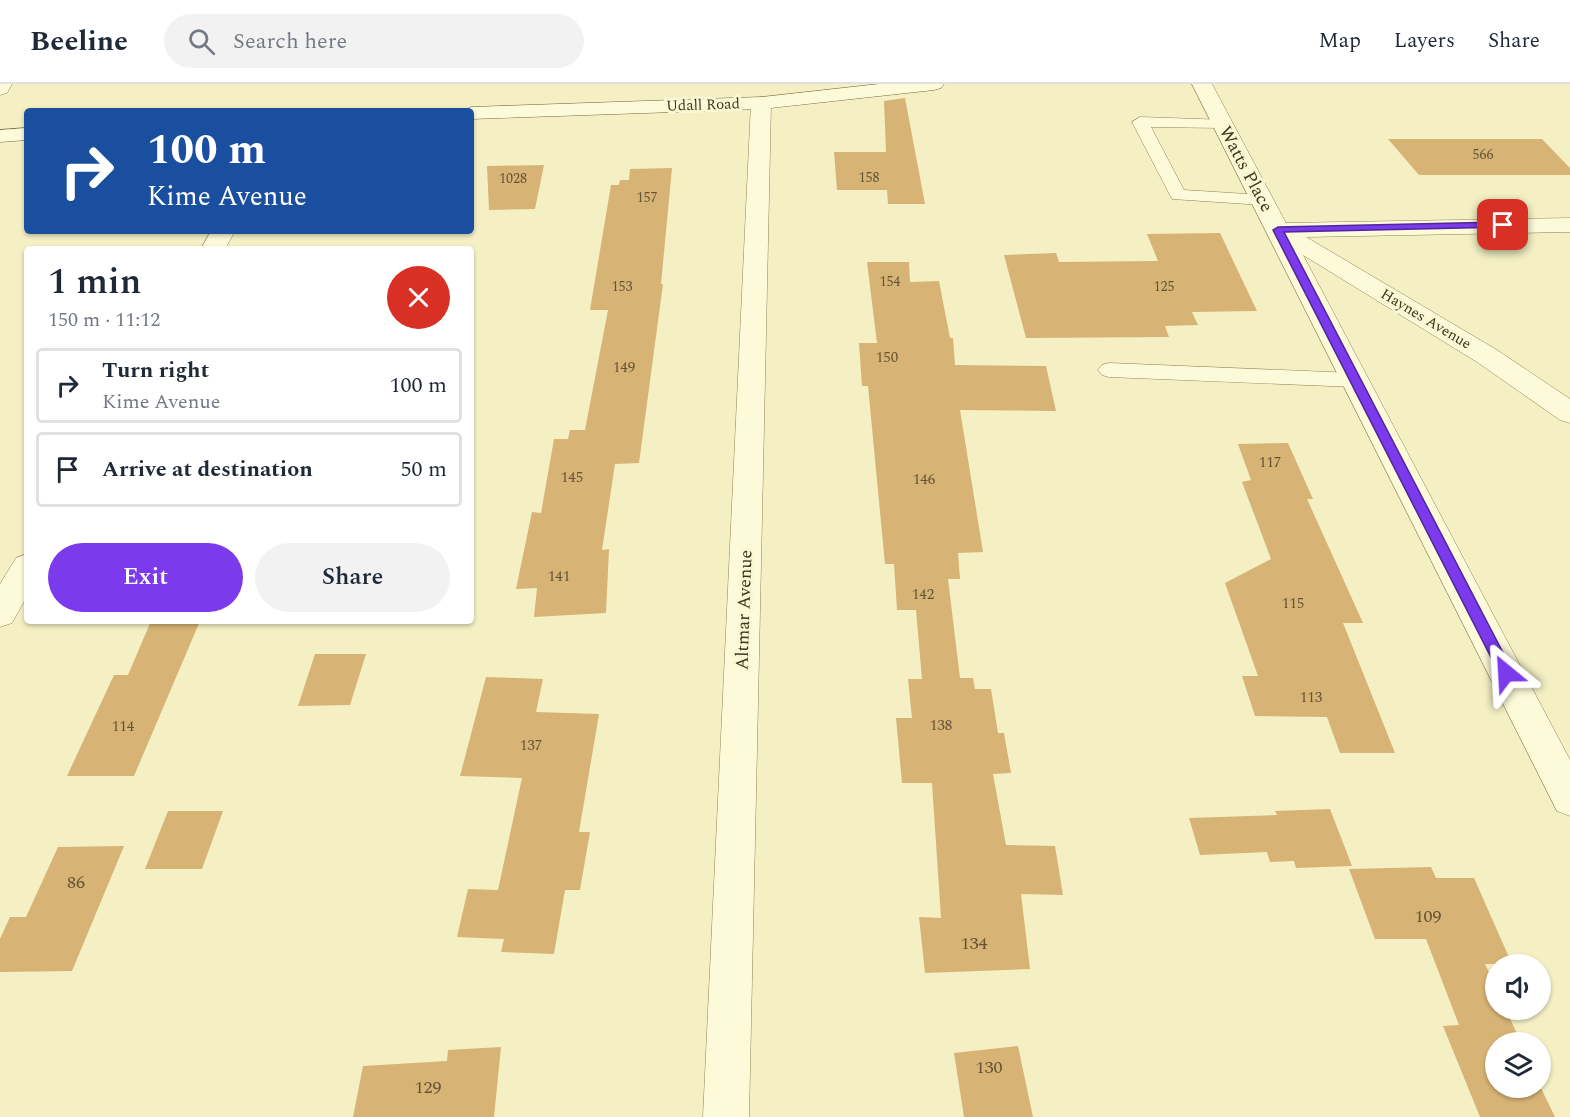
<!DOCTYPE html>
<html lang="en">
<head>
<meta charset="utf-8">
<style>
  :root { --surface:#fff; --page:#f2f2f3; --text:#1f2937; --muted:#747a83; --line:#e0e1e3; --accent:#7c3aed }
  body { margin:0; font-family:Spectral,serif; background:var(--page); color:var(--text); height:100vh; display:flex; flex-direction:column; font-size:22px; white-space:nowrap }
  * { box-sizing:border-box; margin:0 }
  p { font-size:20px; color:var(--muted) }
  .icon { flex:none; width:33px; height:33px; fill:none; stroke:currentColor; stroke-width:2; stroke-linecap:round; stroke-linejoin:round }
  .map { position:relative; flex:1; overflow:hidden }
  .drawer { position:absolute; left:24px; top:162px; width:450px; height:378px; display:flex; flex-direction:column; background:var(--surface); border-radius:6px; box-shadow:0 2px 4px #0004 }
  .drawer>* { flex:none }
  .top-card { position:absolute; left:24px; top:24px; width:450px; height:126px; border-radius:6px; box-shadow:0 2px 4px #0004; background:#1a4fa0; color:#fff; overflow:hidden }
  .tools { position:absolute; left:1485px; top:870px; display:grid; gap:12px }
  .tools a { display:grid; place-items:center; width:66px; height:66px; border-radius:50%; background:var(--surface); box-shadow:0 2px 4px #0004; font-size:30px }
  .pin { position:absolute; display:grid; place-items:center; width:51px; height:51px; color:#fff; margin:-26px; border-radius:12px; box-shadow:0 3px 9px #0006 }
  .me { position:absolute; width:66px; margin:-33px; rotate:333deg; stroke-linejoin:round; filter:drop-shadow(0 0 4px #0008) }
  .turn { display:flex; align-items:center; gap:21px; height:126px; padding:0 24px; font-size:27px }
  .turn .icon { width:78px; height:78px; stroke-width:2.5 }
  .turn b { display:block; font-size:42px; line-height:51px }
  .round { display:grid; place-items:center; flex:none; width:63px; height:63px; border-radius:32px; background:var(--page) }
  .overview { display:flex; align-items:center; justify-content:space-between; height:102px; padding:0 24px }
  h1 { font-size:36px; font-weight:600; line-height:45px }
  .primary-button { display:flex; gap:12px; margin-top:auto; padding:12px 24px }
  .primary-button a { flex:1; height:69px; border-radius:36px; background:var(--accent); color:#fff; font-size:24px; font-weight:600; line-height:69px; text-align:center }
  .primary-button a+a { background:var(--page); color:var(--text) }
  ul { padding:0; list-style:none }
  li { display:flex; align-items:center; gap:18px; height:75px; margin:0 12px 9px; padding:0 12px; border:3px solid var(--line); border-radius:6px }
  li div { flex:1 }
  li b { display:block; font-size:22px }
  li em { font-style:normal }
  header { display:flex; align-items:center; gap:36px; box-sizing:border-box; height:84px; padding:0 30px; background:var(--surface); border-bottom:2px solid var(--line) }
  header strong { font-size:28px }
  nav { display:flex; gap:33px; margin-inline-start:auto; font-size:21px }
  .search { width:420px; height:54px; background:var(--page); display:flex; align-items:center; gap:15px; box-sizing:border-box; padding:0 21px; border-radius:33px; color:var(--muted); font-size:22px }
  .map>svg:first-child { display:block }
  .building { fill:#d7b375 }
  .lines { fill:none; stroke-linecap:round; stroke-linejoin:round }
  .lane-casing { stroke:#918357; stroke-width:1 }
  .street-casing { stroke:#918357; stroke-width:1 }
  .secondary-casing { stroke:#73633a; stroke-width:1 }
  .lane { fill:#fdfad9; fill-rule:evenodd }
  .street { fill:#fdfad9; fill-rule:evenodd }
  .secondary { fill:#fdfad9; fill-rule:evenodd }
  .route { fill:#7c3aed; stroke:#51269a; stroke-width:1.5 }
  .labels { text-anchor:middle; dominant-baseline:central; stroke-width:6; stroke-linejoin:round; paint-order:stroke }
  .far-number-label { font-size:14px; fill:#655433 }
  .far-street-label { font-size:15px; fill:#3f351d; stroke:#faf7d4 }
  .number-label { font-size:15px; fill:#655433 }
  .street-label { font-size:18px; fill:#3f351d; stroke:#faf7d4 }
  .near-number-label { font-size:18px; fill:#655433 }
</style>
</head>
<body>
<header>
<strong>Beeline</strong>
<div class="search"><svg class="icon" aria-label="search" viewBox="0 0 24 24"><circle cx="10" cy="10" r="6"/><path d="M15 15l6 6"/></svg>Search here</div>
<nav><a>Map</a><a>Layers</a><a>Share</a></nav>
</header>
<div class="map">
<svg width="1570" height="1033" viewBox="0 0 1570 1033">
  <rect width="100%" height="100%" fill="#f4f0c4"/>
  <g class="building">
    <path d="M 905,14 L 925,120 L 888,120 L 887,106 L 837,106 L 834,68 L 886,68 L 884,17 Z"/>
    <path d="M 1388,55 L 1542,55 L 1570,84 L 1570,91 L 1419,91 Z"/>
    <path d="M 544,81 L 535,125 L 489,126 L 487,82 Z"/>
    <path d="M 672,84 L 661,200 L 663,200 L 639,379 L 615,380 L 602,466 L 609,465 L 606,529 L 534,533 L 537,504 L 516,505 L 532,428 L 541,429 L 554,355 L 568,355 L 570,346 L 585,346 L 608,226 L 590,226 L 611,101 L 619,101 L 620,96 L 629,96 L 630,85 Z"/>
    <path d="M 1220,149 L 1257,227 L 1192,228 L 1198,241 L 1165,242 L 1169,253 L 1026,254 L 1004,171 L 1056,169 L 1059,178 L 1158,177 L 1147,150 Z"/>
    <path d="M 867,178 L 909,178 L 910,198 L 939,197 L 950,254 L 953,254 L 955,281 L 1046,282 L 1056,327 L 960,326 L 983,468 L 958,469 L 960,495 L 948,495 L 960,594 L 973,594 L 975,605 L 991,605 L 998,649 L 1004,649 L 1011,689 L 993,690 L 1006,761 L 1055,762 L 1063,811 L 1021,810 L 1030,885 L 925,889 L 919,833 L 941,834 L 932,699 L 902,699 L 896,634 L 912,634 L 908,595 L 922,595 L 916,526 L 897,526 L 894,480 L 885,480 L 868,302 L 862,302 L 859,259 L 877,259 Z"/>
    <path d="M 1288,359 L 1313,415 L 1307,415 L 1363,539 L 1343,539 L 1395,669 L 1340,669 L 1327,633 L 1255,632 L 1242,592 L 1258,592 L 1225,499 L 1271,475 L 1242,398 L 1251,396 L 1238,360 Z"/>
    <path d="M 151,537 L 200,537 L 134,692 L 67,692 L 114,591 L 128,591 Z"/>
    <path d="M 315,570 L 366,570 L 350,621 L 298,622 Z"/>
    <path d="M 486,593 L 543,595 L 536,628 L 599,630 L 579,748 L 590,748 L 580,806 L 565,806 L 554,870 L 501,868 L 504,855 L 457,853 L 468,805 L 498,806 L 522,694 L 460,692 Z"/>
    <path d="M 1330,725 L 1352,782 L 1296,784 L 1294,777 L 1270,778 L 1267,768 L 1200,771 L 1189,734 L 1277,731 L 1275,727 Z"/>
    <path d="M 168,727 L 223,727 L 202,785 L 145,785 Z"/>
    <path d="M 124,762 L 72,887 L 0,888 L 0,855 L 10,833 L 26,833 L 58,763 Z"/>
    <path d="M 1431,783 L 1436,794 L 1474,794 L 1512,880 L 1485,880 L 1496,903 L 1496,926 L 1506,926 L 1521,958 L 1496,958 L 1496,1004 L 1540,1002 L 1555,1033 L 1480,1033 L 1443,942 L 1459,941 L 1426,855 L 1375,855 L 1349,785 Z"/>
    <path d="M 1018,962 L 1033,1033 L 964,1033 L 954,969 Z"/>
    <path d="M 501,963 L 494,1033 L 353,1033 L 363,982 L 447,977 L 448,966 Z"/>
  </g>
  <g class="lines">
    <g class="lane-casing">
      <g id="lane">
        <path d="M 1140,33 L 1228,36 L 1230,39 L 1228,42 L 1222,44 L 1151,43 L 1184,106 L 1263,111 L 1269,112 L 1272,116 L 1269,120 L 1263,121 L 1172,115 L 1132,38 Z"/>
        <path d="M 1109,279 L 1355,289 L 1363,291 L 1366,296 L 1363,301 L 1355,303 L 1109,293 L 1102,291 L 1098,286 L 1102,281 Z"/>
      </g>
    </g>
    <g class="street-casing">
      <g id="street">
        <path d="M 0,0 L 12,0 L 7,9 L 0,11 Z"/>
        <path d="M 1192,0 L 1212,0 L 1286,139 L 1570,134 L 1570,148 L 1306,153 L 1497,266 L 1570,315 L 1570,339 L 1560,336 L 1477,278 L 1303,171 L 1570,676 L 1570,732 L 1557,727 Z"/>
        <path d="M 761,13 L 768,15 L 771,19 L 749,1033 L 703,1033 L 751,19 L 754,15 Z"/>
        <path d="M 211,147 L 235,147 L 225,165 L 201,165 Z"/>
        <path d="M 27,470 L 27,512 L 12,539 L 0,543 L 0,500 L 16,474 Z"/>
      </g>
    </g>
    <g class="secondary-casing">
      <g id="secondary">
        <path d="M 879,0 L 944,0 L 941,4 L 934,6 L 761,25 L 471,35 L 471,27 L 462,27 L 471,23 L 761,13 Z"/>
        <path d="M 27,44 L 27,56 L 0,58 L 0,46 Z"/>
      </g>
    </g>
    <use href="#lane" class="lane"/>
    <use href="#street" class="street"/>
    <use href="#secondary" class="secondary"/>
  </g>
  <path class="route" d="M 1503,138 L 1508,141 L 1506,143 L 1284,148 L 1511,584 L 1513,589 L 1511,593 L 1506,595 L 1501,593 L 1273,146 L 1278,143 Z"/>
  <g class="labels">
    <g class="far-number-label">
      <text x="1483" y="70">566</text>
      <text x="869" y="93">158</text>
      <text x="513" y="94">1028</text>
      <text x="647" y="113">157</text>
      <text x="890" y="197">154</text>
      <text x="622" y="202">153</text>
      <text x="1164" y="202">125</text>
    </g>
    <g class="far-street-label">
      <text transform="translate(703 21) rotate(-2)">Udall Road</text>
      <text transform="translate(1426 235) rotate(31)">Haynes Avenue</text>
    </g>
    <g class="number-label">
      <text x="887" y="273">150</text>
      <text x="624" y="283">149</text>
      <text x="1270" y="378">117</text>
      <text x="572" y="393">145</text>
      <text x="924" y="395">146</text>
      <text x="559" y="492">141</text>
      <text x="923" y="510">142</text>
      <text x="1293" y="519">115</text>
      <text x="1311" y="613">113</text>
      <text x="941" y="641">138</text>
      <text x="123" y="642">114</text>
      <text x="531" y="661">137</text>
    </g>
    <g class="street-label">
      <text transform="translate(1246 85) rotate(62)">Watts Place</text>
      <text transform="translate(744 526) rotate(-88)">Altmar Avenue</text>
    </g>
    <g class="near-number-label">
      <text x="76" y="798">86</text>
      <text x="1428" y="832">109</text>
      <text x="974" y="859">134</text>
      <text x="989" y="983">130</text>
      <text x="428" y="1003">129</text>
    </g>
  </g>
</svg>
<div class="tools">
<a><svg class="icon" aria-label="sound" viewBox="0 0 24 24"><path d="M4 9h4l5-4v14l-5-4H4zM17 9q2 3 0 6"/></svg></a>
<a><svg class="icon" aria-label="layers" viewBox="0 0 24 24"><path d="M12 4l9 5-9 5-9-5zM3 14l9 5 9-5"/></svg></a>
</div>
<div class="pin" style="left:1503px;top:141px;background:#d93025"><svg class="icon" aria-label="arrive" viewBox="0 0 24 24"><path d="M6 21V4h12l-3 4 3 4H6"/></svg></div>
<svg class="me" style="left:1506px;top:589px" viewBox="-20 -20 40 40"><path d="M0-17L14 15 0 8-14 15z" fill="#7c3aed" stroke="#fff" stroke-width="4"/></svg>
<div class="top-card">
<div class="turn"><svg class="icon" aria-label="right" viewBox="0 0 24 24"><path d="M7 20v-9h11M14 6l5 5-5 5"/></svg><div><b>100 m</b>Kime Avenue</div></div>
</div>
<section class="drawer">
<div class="overview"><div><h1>1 min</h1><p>150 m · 11:12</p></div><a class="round" style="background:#d93025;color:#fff"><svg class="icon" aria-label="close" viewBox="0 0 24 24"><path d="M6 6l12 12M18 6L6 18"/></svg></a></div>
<ul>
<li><svg class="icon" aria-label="right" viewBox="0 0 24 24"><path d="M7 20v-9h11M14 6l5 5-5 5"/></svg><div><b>Turn right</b><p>Kime Avenue</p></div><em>100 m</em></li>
<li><svg class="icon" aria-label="arrive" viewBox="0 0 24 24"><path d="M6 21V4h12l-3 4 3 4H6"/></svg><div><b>Arrive at destination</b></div><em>50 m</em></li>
</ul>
<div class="primary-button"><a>Exit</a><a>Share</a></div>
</section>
</div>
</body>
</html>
